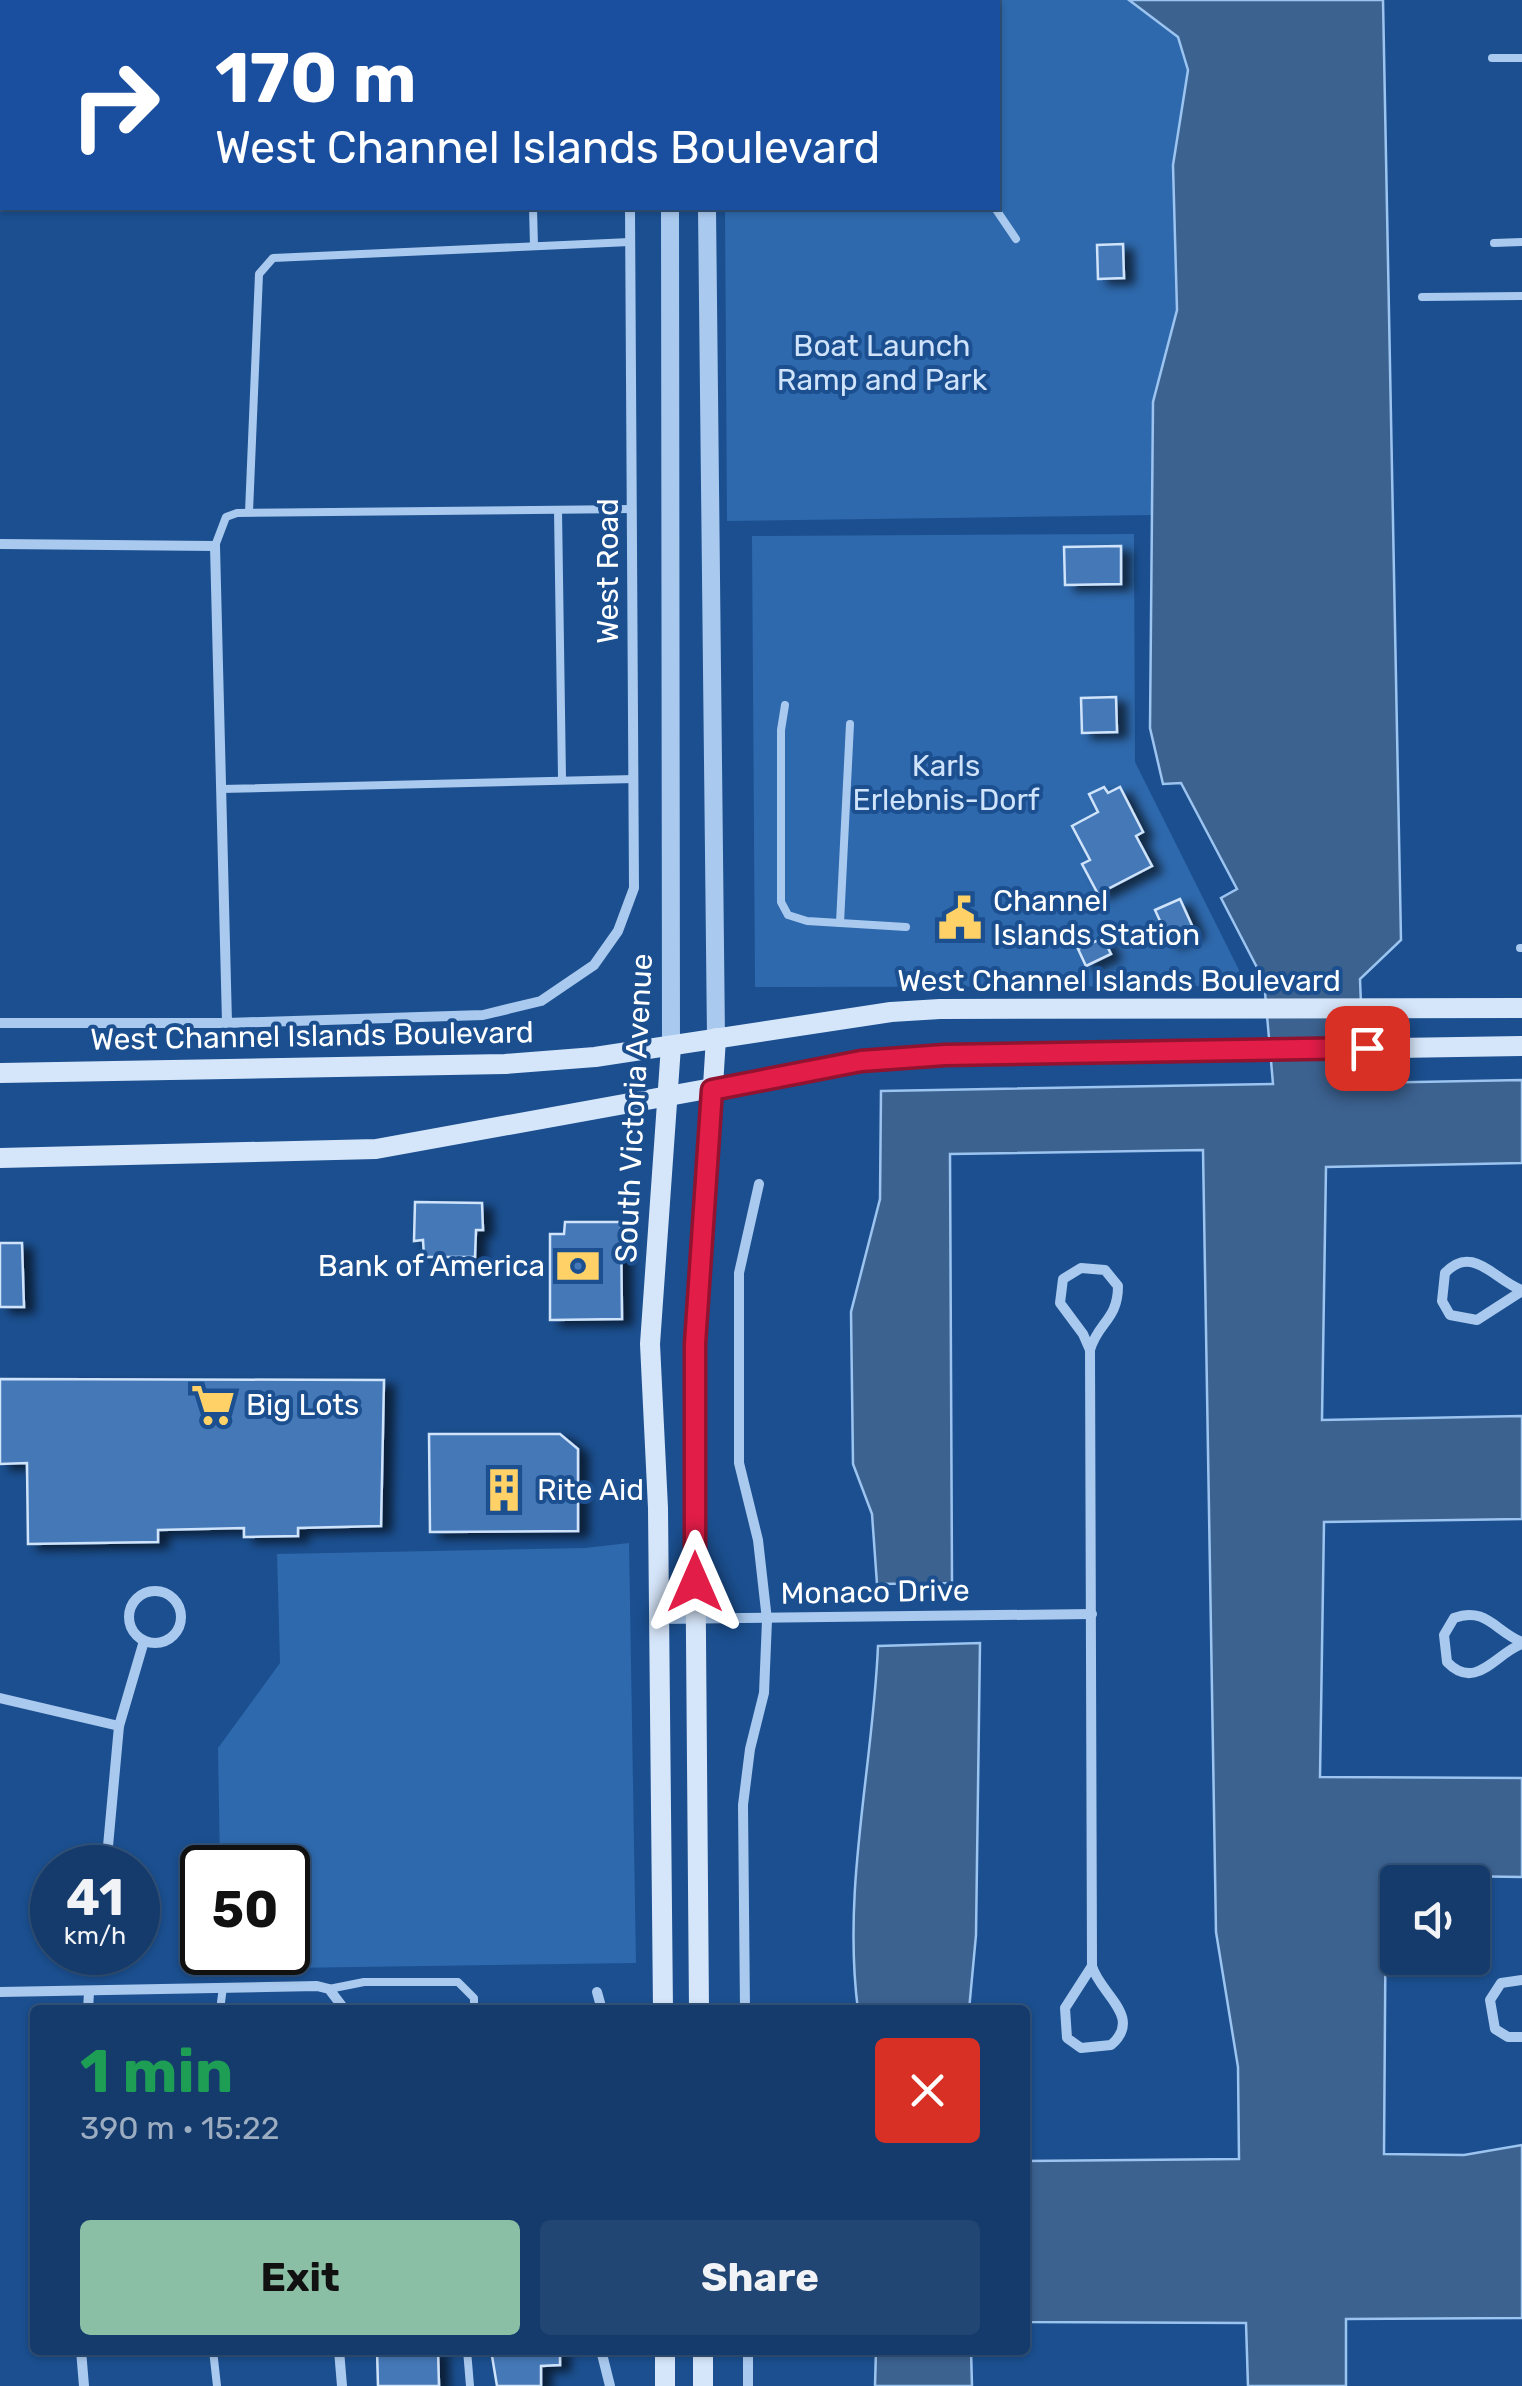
<!DOCTYPE html>
<html lang="en">
<head>
<meta charset="utf-8">
<style>
  :root { --surface:#143b6b; --page:#214673; --text:#f1f3f6; --muted:#9dadc1; --line:#33557e; --accent:#8abfa5 }
  body { margin:0; font-family:Rubik,sans-serif; background:var(--page); color:var(--text); height:100vh; display:flex; flex-direction:column; font-size:38px; white-space:nowrap }
  * { box-sizing:border-box; margin:0 }
  p { font-size:32px; color:var(--muted) }
  .icon { flex:none; width:55px; height:55px; fill:none; stroke:currentColor; stroke-width:2; stroke-linecap:round; stroke-linejoin:round }
  .map { position:relative; flex:1; overflow:hidden }
  .panel { position:absolute; left:30px; top:2005px; width:1000px; height:350px; display:flex; flex-direction:column; background:var(--surface); border-radius:10px; box-shadow:0 2px 8px #0004,0 0 0 2px var(--line) }
  .panel>* { flex:none }
  .hud { position:absolute; left:0px; top:0px; width:1000px; height:210px; box-shadow:0 2px 8px #0004,0 0 0 2px var(--line); background:#1a4fa0; color:#fff; overflow:hidden }
  .tools { position:absolute; left:1380px; top:1865px; display:grid; gap:20px }
  .tools a { display:grid; place-items:center; width:110px; height:110px; border-radius:10px; background:var(--surface); box-shadow:0 2px 8px #0004,0 0 0 2px var(--line); font-size:50px }
  .speed { position:absolute; left:30px; top:1845px; display:flex; gap:20px; font-size:50px; font-weight:700; text-align:center }
  .speed>* { display:grid; place-content:center; width:130px; height:130px; border-radius:50%; background:var(--surface); box-shadow:0 2px 8px #0004,0 0 0 2px var(--line); line-height:1 }
  .speed small { font-size:25px; font-weight:400 }
  .speed .limit { border:5px solid #111; border-radius:15px; background:#fff; color:#111 }
  .pin { position:absolute; display:grid; place-items:center; width:85px; height:85px; color:#fff; margin:-42px; border-radius:20px; box-shadow:0 5px 15px #0006 }
  .me { position:absolute; width:110px; margin:-55px; rotate:0deg; stroke-linejoin:round; filter:drop-shadow(0 0 8px #0008) }
  .turn { display:flex; align-items:center; gap:35px; height:210px; padding:0 50px; font-size:45px }
  .turn .icon { width:130px; height:130px; stroke-width:2.5 }
  .turn b { display:block; font-size:70px; line-height:85px }
  .round { display:grid; place-items:center; flex:none; width:105px; height:105px; border-radius:10px; background:var(--page) }
  .overview { display:flex; align-items:center; justify-content:space-between; height:170px; padding:0 50px }
  h1 { font-size:60px; font-weight:700; line-height:75px; color:#1e9e55 }
  .action { display:flex; gap:20px; margin-top:auto; padding:20px 50px }
  .action a { flex:1; height:115px; border-radius:10px; background:var(--accent); color:#111; font-size:40px; font-weight:700; line-height:115px; text-align:center }
  .action a+a { background:var(--page); color:var(--text) }
  .map>svg:first-child { display:block }
  .green { fill:#2e69ad }
  .water { fill:#3c6290; stroke:#9cc4f0; stroke-width:2.5 }
  .building { fill:#4478b7; stroke:#cfe3fa; stroke-width:2.5; filter:url(#shadow) }
  .lines { fill:none; stroke-linecap:round; stroke-linejoin:round }
  .service { stroke:#a9c9ee; stroke-width:8 }
  .minor { stroke:#a9c9ee; stroke-width:10 }
  .tertiary { stroke:#a9c9ee; stroke-width:18 }
  .secondary { stroke:#d6e6fa; stroke-width:20 }
  .route-casing { stroke:#92132f; stroke-width:25 }
  .route { stroke:#e11d48; stroke-width:18 }
  .labels { text-anchor:middle; dominant-baseline:central; stroke-width:8; stroke-linejoin:round; paint-order:stroke }
  .park-label { font-size:30px; fill:#cfe3fa; stroke:#1b4f8f }
  .street-label { font-size:30px; fill:#fff; stroke:#1b4f8f }
  .poi-label { font-size:30px; fill:#fff; stroke:#1b4f8f; text-anchor:start }
</style>
</head>
<body>
<div class="map">
<svg width="1522" height="2386" viewBox="0 0 1522 2386">
  <defs>
    <filter id="shadow"><feDropShadow dx="10" dy="5.5" stdDeviation="5" flood-color="#0009"/></filter>
  </defs>
  <rect width="100%" height="100%" fill="#1b4f8f"/>
  <g class="green">
    <path d="M 724,0 L 1129,0 L 1178,37 L 1188,70 L 1173,165 L 1177,310 L 1153,402 L 1152,515 L 727,521 L 725,208 L 998,208 L 998,2 Z"/>
    <path d="M 1134,534 L 1135,762 L 1247,986 L 755,987 L 752,536 Z"/>
    <path d="M 629,1543 L 636,1963 L 221,1969 L 221,1953 L 288,1952 L 288,1868 L 220,1867 L 218,1748 L 280,1663 L 277,1554 L 585,1548 Z"/>
  </g>
  <g class="water">
    <path d="M 1129,0 L 1383,0 L 1401,940 L 1360,979 L 1364,1083 L 1522,1080 L 1522,1163 L 1326,1167 L 1322,1420 L 1522,1416 L 1522,1519 L 1324,1522 L 1320,1777 L 1522,1778 L 1522,1877 L 1386,1875 L 1384,2154 L 1464,2155 L 1522,2145 L 1522,2318 L 1346,2319 L 1346,2386 L 1248,2386 L 1246,2323 L 1025,2322 L 1025,2161 L 1239,2159 L 1238,2067 L 1216,1932 L 1203,1150 L 950,1154 L 952,1583 L 877,1584 L 872,1514 L 853,1464 L 851,1312 L 880,1199 L 881,1091 L 1273,1084 L 1264,981 L 1221,898 L 1237,889 L 1181,783 L 1163,784 L 1150,728 L 1153,402 L 1177,310 L 1173,165 L 1188,70 L 1178,37 Z"/>
    <path d="M 980,1643 L 976,1935 L 969,2010 L 858,2010 C 842,1888 873,1767 878,1646 Z"/>
    <path d="M 876,2350 L 971,2350 L 972,2386 L 875,2386 Z"/>
  </g>
  <g class="building">
    <path d="M 1123,244 L 1124,278 L 1098,279 L 1097,245 Z"/>
    <path d="M 1121,546 L 1121,584 L 1065,585 L 1064,547 Z"/>
    <path d="M 1116,697 L 1117,732 L 1082,733 L 1081,698 Z"/>
    <path d="M 1104,787 L 1108,793 L 1120,787 L 1143,832 L 1136,836 L 1152,866 L 1098,894 L 1082,864 L 1090,860 L 1072,826 L 1098,812 L 1089,794 Z"/>
    <path d="M 1180,899 L 1195,932 L 1170,943 L 1155,910 Z"/>
    <path d="M 1103,938 L 1111,954 L 1086,966 L 1078,949 Z"/>
    <path d="M 415,1202 L 482,1203 L 483,1230 L 476,1230 L 475,1257 L 424,1257 L 423,1240 L 414,1241 Z"/>
    <path d="M 565,1222 L 621,1222 L 622,1319 L 550,1320 L 550,1234 L 564,1234 Z"/>
    <path d="M 0,1243 L 22,1243 L 24,1307 L 0,1307 Z"/>
    <path d="M 0,1379 L 384,1380 L 381,1526 L 298,1528 L 298,1536 L 244,1537 L 244,1528 L 158,1530 L 158,1542 L 28,1544 L 27,1463 L 0,1464 Z"/>
    <path d="M 429,1434 L 560,1434 L 578,1449 L 578,1531 L 430,1532 Z"/>
    <path d="M 377,2350 L 438,2350 L 439,2386 L 378,2386 Z"/>
    <path d="M 491,2350 L 560,2350 L 560,2365 L 541,2366 L 541,2386 L 497,2386 Z"/>
  </g>
  <g class="lines">
    <g class="service">
      <path d="M 528,0 L 528,2"/>
      <path d="M 1492,58 L 1522,58"/>
      <path d="M 533,208 L 534,246"/>
      <path d="M 995,208 L 1016,239"/>
      <path d="M 1494,243 L 1522,242"/>
      <path d="M 1422,297 L 1522,296"/>
      <path d="M 558,510 L 562,778"/>
      <path d="M 249,512 L 259,274 L 273,258 L 630,242"/>
      <path d="M 215,546 L 226,517 L 237,513 L 632,509"/>
      <path d="M 785,705 L 781,730 L 781,902 L 788,915 L 807,921 L 906,927"/>
      <path d="M 221,789 L 634,779"/>
      <path d="M 840,923 L 850,724"/>
      <path d="M 1520,948 L 1522,948"/>
      <path d="M 329,1989 L 364,1982 L 458,1982 L 474,1998 L 474,2010"/>
      <path d="M 220,2010 L 223,1987"/>
      <path d="M 213,2350 L 217,2386"/>
      <path d="M 467,2350 L 470,2386"/>
    </g>
    <g class="minor">
      <path d="M 628,0 L 628,2"/>
      <path d="M 0,544 L 215,546 L 227,1023 L 483,1015 L 541,1001 L 594,965 L 618,931 L 634,888 L 630,208"/>
      <path d="M 0,1023 L 227,1023"/>
      <path d="M 1081,1268 L 1105,1270 L 1118,1286 C 1118,1320 1098,1322 1090,1350 L 1083,1334 L 1060,1303 L 1063,1279 Z"/>
      <path d="M 1522,1290 C 1495,1281 1473,1243 1445,1273 L 1442,1301 L 1450,1315 L 1477,1320 L 1522,1291"/>
      <path d="M 1090,1350 L 1092,1966 C 1099,1993 1144,2017 1111,2045 L 1081,2048 L 1067,2038 L 1065,2008 L 1092,1966"/>
      <circle cx="155" cy="1617" r="26"/>
      <path d="M 659,1619 L 1092,1614"/>
      <path d="M 1522,1642 C 1496,1632 1486,1606 1454,1618 L 1444,1635 L 1447,1662 C 1476,1692 1496,1653 1522,1644"/>
      <path d="M 0,1698 L 119,1726"/>
      <path d="M 106,1868 L 119,1726 L 144,1641"/>
      <path d="M 1522,1980 L 1501,1983 L 1490,2000 L 1495,2029 L 1508,2037 L 1522,2037"/>
      <path d="M 0,1992 L 317,1986 L 329,1989 L 345,2010"/>
      <path d="M 597,1992 L 602,2010"/>
      <path d="M 88,2010 L 89,1992"/>
      <path d="M 745,2010 L 743,1805 L 750,1749 L 764,1693 L 767,1620 L 758,1540 L 739,1463 L 739,1273 L 759,1184"/>
      <path d="M 81,2350 L 84,2386"/>
      <path d="M 339,2350 L 342,2386"/>
      <path d="M 601,2350 L 610,2386"/>
      <path d="M 748,2350 L 748,2386"/>
    </g>
    <g class="tertiary">
      <path d="M 669,0 L 669,2"/>
      <path d="M 706,0 L 706,2"/>
      <path d="M 670,208 L 671,1046"/>
      <path d="M 707,208 L 716,1038"/>
    </g>
    <g class="secondary">
      <path d="M 0,1073 L 505,1064 L 595,1057 L 891,1012 L 940,1009 L 1522,1008"/>
      <path d="M 0,1158 L 376,1149 L 861,1061 L 945,1055 L 1522,1046"/>
      <path d="M 663,2010 L 658,1508 L 650,1344 L 671,1046"/>
      <path d="M 699,2010 L 694,1389 L 716,1038"/>
      <path d="M 665,2350 L 665,2386"/>
      <path d="M 703,2350 L 703,2386"/>
    </g>
  </g>
  <g class="lines">
    <g class="route-casing">
      <path id="route" d="M 695,1582 L 695,1344 L 712,1090 L 861,1061 L 945,1055 L 1367,1048"/>
    </g>
    <use href="#route" class="route"/>
  </g>
  <defs>
    <g id="civic-bare" transform="scale(3.45)"><path d="M-.6-6.5H3V-4.5H.6V-3L4-1V1h2V6H-6V1h2V-1L-.6-3ZM-1.2 2.5V6h2.4V2.5Z" fill="#ffd166" stroke="#1b4f8f" stroke-width="2.5" paint-order="stroke"/></g>
    <g id="bank-bare" transform="scale(3.45)"><path d="M-6-4H6V4H-6ZM0-2.3a2.3 2.3 0 1 0 0 4.6a2.3 2.3 0 1 0 0-4.6Z" fill="#ffd166" stroke="#1b4f8f" stroke-width="2.5" paint-order="stroke"/></g>
    <g id="supermarket-bare" transform="scale(3.45)"><path d="M-6-5.5h2.5l.6 2H6L4.5 2H-2.5L-4.4-4H-6ZM-1.5 3.2a1.3 1.3 0 1 0 .1 0ZM3 3.2a1.3 1.3 0 1 0 .1 0Z" fill="#ffd166" stroke="#1b4f8f" stroke-width="2.5" paint-order="stroke"/></g>
    <g id="building-bare" transform="scale(3.45)"><path d="M-4-6H4V6H1V3H-1V6H-4ZM-2.5-4.3h1.7v1.8h-1.7ZM.8-4.3h1.7v1.8H.8ZM-2.5-1h1.7V.8h-1.7ZM.8-1h1.7V.8H.8Z" fill="#ffd166" stroke="#1b4f8f" stroke-width="2.5" paint-order="stroke"/></g>
  </defs>
  <g fill-rule="evenodd">
    <use href="#civic-bare" x="960" y="918"/>
    <use href="#bank-bare" x="578" y="1266"/>
    <use href="#supermarket-bare" x="213" y="1405"/>
    <use href="#building-bare" x="504" y="1490"/>
  </g>
  <g class="labels">
    <g class="park-label">
      <text x="882" y="346">Boat Launch<tspan x="882" dy="34">Ramp and Park</tspan></text>
      <text x="946" y="766">Karls<tspan x="946" dy="34">Erlebnis-Dorf</tspan></text>
    </g>
    <g class="street-label">
      <text transform="translate(608 571) rotate(-90)">West Road</text>
      <text x="1119" y="981">West Channel Islands Boulevard</text>
      <text transform="translate(312 1036) rotate(-1)">West Channel Islands Boulevard</text>
      <text transform="translate(634 1108) rotate(-87)">South Victoria Avenue</text>
      <text transform="translate(875 1592) rotate(-1)">Monaco Drive</text>
    </g>
    <g class="poi-label">
      <text x="993" y="901">Channel<tspan x="993" dy="34">Islands Station</tspan></text>
      <text x="545" y="1266" text-anchor="end">Bank of America</text>
      <text x="246" y="1405">Big Lots</text>
      <text x="537" y="1490">Rite Aid</text>
    </g>
  </g>
</svg>
<div class="tools">
<a><svg class="icon" aria-label="sound" viewBox="0 0 24 24"><path d="M4 9h4l5-4v14l-5-4H4zM17 9q2 3 0 6"/></svg></a>
</div>
<div class="speed"><div>41<small>km/h</small></div><div class="limit">50</div></div>
<div class="pin" style="left:1367px;top:1048px;background:#d93025"><svg class="icon" aria-label="arrive" viewBox="0 0 24 24"><path d="M6 21V4h12l-3 4 3 4H6"/></svg></div>
<svg class="me" style="left:695px;top:1582px" viewBox="-20 -20 40 40"><path d="M0-17L14 15 0 8-14 15z" fill="#e11d48" stroke="#fff" stroke-width="4"/></svg>
<div class="hud">
<div class="turn"><svg class="icon" aria-label="right" viewBox="0 0 24 24"><path d="M7 20v-9h11M14 6l5 5-5 5"/></svg><div><b>170 m</b>West Channel Islands Boulevard</div></div>
</div>
<section class="panel">
<div class="overview"><div><h1>1 min</h1><p>390 m · 15:22</p></div><a class="round" style="background:#d93025;color:#fff"><svg class="icon" aria-label="close" viewBox="0 0 24 24"><path d="M6 6l12 12M18 6L6 18"/></svg></a></div>
<div class="action"><a>Exit</a><a>Share</a></div>
</section>
</div>
</body>
</html>
